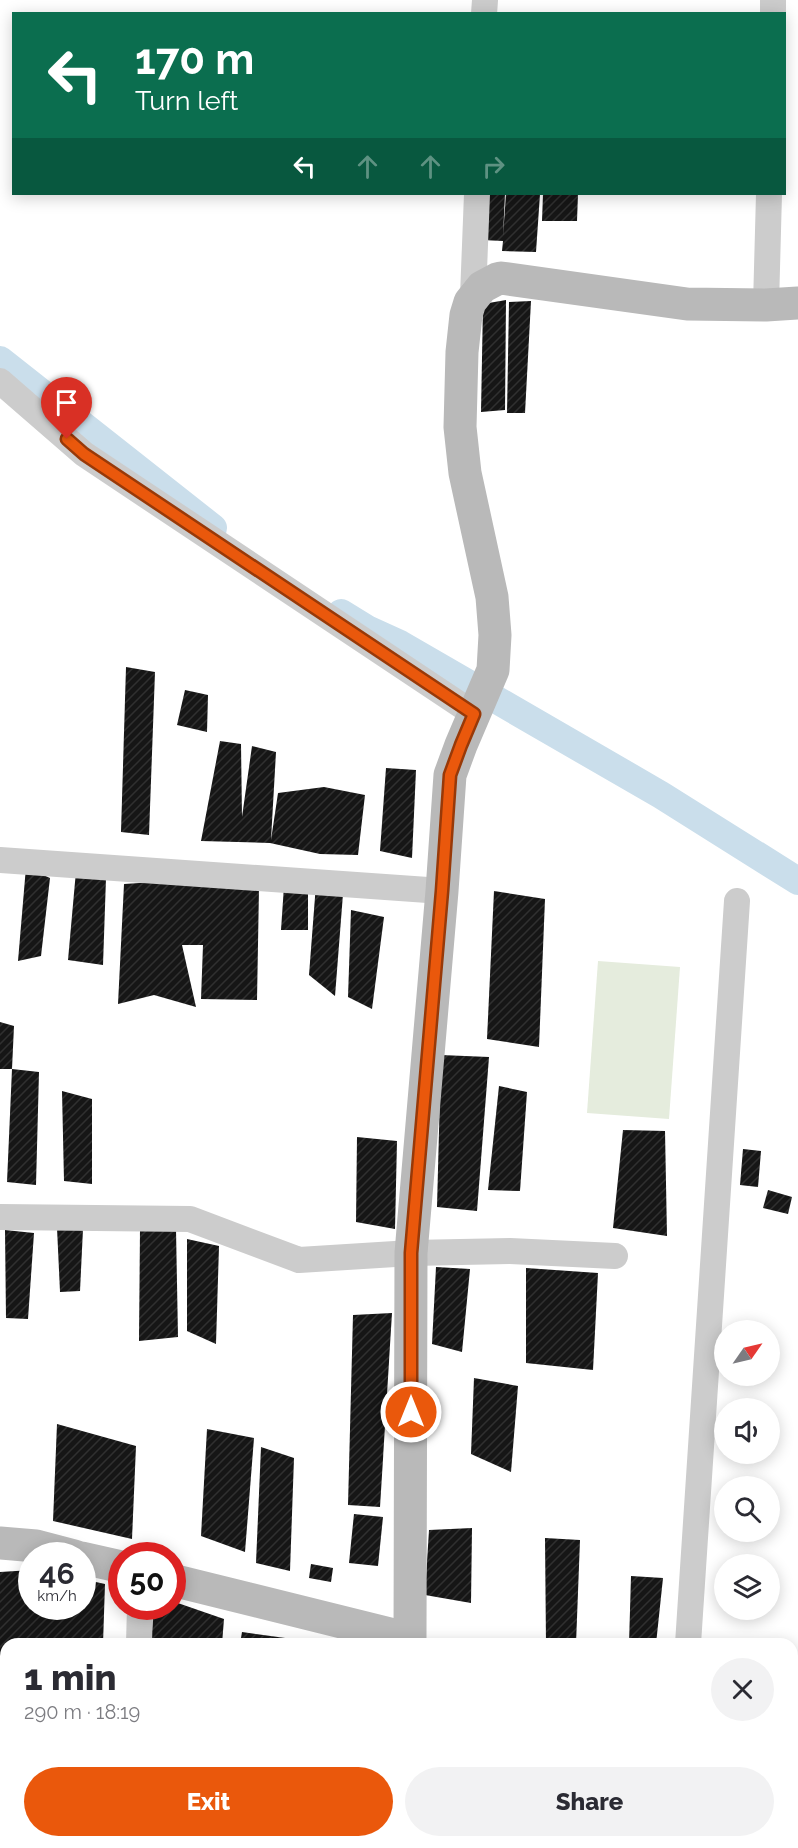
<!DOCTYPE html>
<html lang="en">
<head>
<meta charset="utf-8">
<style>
  :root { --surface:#fff; --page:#f2f2f3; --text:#2b2b33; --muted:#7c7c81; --accent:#ea580c }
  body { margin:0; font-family:Raleway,sans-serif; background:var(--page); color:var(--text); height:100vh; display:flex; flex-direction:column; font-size:22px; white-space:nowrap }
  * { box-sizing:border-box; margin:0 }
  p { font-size:20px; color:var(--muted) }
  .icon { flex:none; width:33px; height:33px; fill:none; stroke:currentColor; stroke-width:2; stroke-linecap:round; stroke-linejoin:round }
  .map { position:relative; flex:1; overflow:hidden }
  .sheet { position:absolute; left:0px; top:1638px; width:798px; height:210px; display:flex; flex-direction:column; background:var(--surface); border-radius:18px 18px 0 0; box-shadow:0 3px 15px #0003 }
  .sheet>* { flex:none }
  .top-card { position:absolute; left:12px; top:12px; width:774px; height:183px; border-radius:0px; box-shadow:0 3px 15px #0003; background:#0b6e4f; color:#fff; overflow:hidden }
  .needle { width:39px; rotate:56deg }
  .fabs { position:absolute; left:714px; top:1320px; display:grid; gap:12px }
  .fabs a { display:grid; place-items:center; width:66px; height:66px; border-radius:50%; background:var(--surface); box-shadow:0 3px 15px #0003; font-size:30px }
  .speed { position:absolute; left:18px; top:1542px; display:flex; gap:12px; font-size:30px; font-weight:700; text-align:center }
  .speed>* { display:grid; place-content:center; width:78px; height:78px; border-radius:50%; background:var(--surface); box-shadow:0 3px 15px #0003; line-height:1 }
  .speed small { font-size:15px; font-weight:400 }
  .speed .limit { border:9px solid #d22; background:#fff; color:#111 }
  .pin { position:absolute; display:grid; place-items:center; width:51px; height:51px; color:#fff; margin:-62px -26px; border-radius:50% 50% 50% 0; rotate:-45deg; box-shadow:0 0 6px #0007 }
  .pin .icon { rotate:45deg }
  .me { position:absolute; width:66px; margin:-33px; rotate:0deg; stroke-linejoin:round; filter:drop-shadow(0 0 4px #0008) }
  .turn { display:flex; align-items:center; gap:21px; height:126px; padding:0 24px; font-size:27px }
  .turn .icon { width:78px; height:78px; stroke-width:2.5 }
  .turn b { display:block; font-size:42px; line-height:51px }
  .lanes { display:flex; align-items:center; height:57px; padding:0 24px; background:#0003; justify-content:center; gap:30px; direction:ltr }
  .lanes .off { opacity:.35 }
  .round { display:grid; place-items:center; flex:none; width:63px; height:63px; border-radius:32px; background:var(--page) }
  .summary { display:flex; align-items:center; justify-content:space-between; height:102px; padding:0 24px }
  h1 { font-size:36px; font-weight:800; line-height:45px }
  .cta { display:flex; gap:12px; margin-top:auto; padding:12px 24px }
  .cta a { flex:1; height:69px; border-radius:36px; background:var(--accent); color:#fff; font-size:24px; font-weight:800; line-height:69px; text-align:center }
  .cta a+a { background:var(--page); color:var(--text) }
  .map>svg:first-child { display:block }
  .grass { fill:#e5ecdd }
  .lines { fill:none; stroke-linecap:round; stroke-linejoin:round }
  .canal { stroke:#cadeeb; stroke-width:28 }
  .building { fill:url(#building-hatch) }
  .path { stroke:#ccc; stroke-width:4; stroke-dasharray:3 3; stroke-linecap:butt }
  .street { stroke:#ccc; stroke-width:26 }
  .secondary { stroke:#b9b9b9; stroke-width:33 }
  .route-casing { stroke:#983908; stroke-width:15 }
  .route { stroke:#ea580c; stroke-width:10 }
</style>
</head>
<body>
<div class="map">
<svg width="798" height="1848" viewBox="0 0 798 1848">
  <defs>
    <pattern id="building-hatch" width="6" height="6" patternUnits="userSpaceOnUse" patternTransform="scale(1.5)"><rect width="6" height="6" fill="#161616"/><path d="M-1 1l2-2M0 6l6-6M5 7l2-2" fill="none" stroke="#303030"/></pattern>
  </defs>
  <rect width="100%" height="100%" fill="#fff"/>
  <path class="grass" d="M 598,961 L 680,967 L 669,1119 L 587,1113 Z"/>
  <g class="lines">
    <g class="canal">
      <path d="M 0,360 L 213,528"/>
      <path d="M 341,613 L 367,629 L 400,644 L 661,795 L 798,881"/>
    </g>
  </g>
  <g class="building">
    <path d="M 485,194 L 505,194 L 503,236 L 506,194 L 540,194 L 536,252 L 502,251 L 503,241 L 482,240 Z"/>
    <path d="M 543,194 L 578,194 L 577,221 L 542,221 Z"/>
    <path d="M 506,300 L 505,410 L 481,412 L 483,304 Z"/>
    <path d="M 531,301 L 525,413 L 507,413 L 509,302 Z"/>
    <path d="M 126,667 L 155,672 L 149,835 L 121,832 Z"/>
    <path d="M 185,690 L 208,695 L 207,732 L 177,725 Z"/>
    <path d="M 220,741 L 241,744 L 242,817 L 252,746 L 276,752 L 271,840 L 278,793 L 324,787 L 365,795 L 358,855 L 320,854 L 270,843 L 201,841 Z"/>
    <path d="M 386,768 L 416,770 L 412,858 L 380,851 Z"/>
    <path d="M 26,867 L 50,878 L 41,956 L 18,961 Z"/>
    <path d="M 76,871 L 106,878 L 103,965 L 68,960 Z"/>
    <path d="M 185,880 L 259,888 L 257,1000 L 201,999 L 203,945 L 182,945 L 196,1007 L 154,995 L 118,1004 L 124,884 Z"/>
    <path d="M 316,884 L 343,894 L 335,996 L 309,975 Z"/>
    <path d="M 284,886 L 308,888 L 308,930 L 281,930 Z"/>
    <path d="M 494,891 L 545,899 L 539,1047 L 487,1039 Z"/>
    <path d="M 351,910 L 384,917 L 372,1009 L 348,997 Z"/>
    <path d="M 0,1022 L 14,1026 L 12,1069 L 39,1072 L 36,1185 L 7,1182 L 12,1069 L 0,1069 Z"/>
    <path d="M 441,1055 L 489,1057 L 477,1211 L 437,1207 Z"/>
    <path d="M 499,1086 L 527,1092 L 520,1191 L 488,1190 Z"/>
    <path d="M 62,1091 L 92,1099 L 92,1184 L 64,1181 Z"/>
    <path d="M 623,1130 L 665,1131 L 667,1236 L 613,1228 Z"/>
    <path d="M 357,1137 L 397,1141 L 395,1229 L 356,1222 Z"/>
    <path d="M 743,1149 L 761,1151 L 758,1187 L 740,1185 Z"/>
    <path d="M 768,1190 L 792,1197 L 788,1214 L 763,1208 Z"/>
    <path d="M 57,1228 L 83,1229 L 80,1291 L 60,1292 Z"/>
    <path d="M 140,1229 L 176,1229 L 178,1337 L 139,1341 Z"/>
    <path d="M 5,1230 L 34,1233 L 28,1319 L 6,1318 Z"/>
    <path d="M 187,1239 L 219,1246 L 216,1344 L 187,1331 Z"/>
    <path d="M 436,1267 L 470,1269 L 462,1352 L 432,1344 Z"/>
    <path d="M 526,1268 L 598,1273 L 593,1370 L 526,1363 Z"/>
    <path d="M 392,1313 L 380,1507 L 348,1505 L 353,1315 Z"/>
    <path d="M 474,1378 L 518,1386 L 511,1472 L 471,1454 Z"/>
    <path d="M 57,1424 L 136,1446 L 132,1539 L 53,1521 Z"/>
    <path d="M 207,1429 L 254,1438 L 245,1552 L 201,1536 Z"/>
    <path d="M 261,1447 L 294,1458 L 290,1571 L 256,1563 Z"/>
    <path d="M 354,1514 L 383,1517 L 378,1566 L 349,1563 Z"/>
    <path d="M 472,1528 L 471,1603 L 425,1595 L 429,1530 Z"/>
    <path d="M 545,1538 L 580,1540 L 576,1644 L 546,1644 Z"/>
    <path d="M 311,1564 L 333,1568 L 331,1582 L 309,1578 Z"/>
    <path d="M 32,1570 L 32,1606 L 82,1606 L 82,1579 L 105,1584 L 103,1644 L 6,1644 L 6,1705 L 0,1705 L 0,1572 Z"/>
    <path d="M 631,1576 L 663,1578 L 656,1644 L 629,1644 Z"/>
    <path d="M 172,1601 L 224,1619 L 222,1644 L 151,1644 L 154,1606 L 172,1606 Z"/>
    <path d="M 242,1632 L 322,1643 L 322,1644 L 240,1644 Z"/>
  </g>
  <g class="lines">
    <path class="path" d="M 18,1848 L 18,1842"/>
    <g class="street">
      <path d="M 484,14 L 485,0"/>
      <path d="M 773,14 L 773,0"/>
      <path d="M 473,296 L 477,194"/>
      <path d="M 766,305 L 769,194"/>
      <path d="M 0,381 L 84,454 L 474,714"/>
      <path d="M 0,860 L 442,891"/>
      <path d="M 0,1217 L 190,1219 L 299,1260 L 411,1253 L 510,1251 L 615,1256"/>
      <path d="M 139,1644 L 140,1606"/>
      <path d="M 688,1644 L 737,901"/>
      <path d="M 0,1747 L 6,1748"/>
      <path d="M 792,1793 L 798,1795"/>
    </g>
    <g class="secondary">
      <path d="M 0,1543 L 36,1546 L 74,1556"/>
      <path d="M 82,1558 L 122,1567"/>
      <path d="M 172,1580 L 410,1639 L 411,1253 L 442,891 L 450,775 L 461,745 L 493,670 L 495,635 L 492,597 L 465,473 L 460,427 L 462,352 L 466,315 L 470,302 L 482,287 L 497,279 L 501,278 L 687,304 L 766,305 L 798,303"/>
    </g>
  </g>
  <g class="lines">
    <g class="route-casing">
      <path id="route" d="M 67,439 L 84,454 L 474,714 L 461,745 L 450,775 L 442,891 L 411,1253 L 411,1412"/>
    </g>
    <use href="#route" class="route"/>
  </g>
</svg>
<div class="fabs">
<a><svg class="needle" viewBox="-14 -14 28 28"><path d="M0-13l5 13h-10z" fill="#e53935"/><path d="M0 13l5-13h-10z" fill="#7c7c81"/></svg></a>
<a><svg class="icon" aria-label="sound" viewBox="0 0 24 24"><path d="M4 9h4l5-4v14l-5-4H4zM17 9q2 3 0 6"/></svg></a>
<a><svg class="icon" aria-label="search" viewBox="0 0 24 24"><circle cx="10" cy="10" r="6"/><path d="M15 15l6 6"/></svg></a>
<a><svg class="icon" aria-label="layers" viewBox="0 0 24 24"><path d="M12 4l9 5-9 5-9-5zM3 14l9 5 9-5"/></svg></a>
</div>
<div class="speed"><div>46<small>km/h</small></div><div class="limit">50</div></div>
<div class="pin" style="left:67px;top:439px;background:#d93025"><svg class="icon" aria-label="arrive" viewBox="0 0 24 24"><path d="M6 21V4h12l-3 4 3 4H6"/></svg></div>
<svg class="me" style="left:411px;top:1412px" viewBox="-20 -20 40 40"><circle r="17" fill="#ea580c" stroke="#fff" stroke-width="3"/><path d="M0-11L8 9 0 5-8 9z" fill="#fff"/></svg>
<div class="top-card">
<div class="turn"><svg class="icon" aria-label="left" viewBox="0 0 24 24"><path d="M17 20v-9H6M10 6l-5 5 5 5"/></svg><div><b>170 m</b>Turn left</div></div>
<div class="lanes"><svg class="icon" aria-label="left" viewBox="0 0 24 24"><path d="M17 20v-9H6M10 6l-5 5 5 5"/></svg><svg class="icon off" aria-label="ahead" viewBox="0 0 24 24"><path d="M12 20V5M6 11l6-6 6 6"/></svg><svg class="icon off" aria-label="ahead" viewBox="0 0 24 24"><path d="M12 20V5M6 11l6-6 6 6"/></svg><svg class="icon off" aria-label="right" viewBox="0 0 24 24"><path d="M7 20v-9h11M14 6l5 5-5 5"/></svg></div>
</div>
<section class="sheet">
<div class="summary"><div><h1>1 min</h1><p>290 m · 18:19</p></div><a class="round"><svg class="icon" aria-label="close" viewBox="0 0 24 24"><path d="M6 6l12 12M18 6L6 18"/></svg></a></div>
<div class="cta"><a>Exit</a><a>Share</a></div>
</section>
</div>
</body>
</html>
